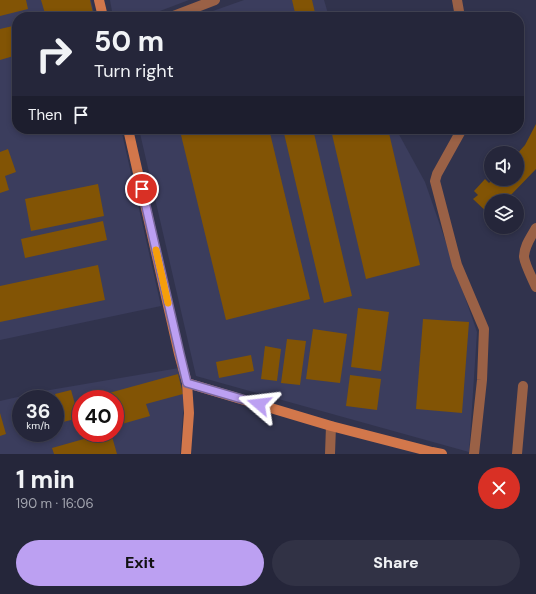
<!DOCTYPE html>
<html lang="en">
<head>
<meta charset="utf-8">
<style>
  :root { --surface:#25263a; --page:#313245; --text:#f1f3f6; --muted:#a3a5af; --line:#424354; --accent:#bca0f2 }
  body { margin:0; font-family:"DM Sans",sans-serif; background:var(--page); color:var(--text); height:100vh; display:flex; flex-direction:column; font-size:15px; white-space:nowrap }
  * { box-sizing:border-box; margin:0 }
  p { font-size:13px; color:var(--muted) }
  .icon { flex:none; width:22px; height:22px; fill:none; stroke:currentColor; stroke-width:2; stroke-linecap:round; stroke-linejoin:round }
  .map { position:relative; height:454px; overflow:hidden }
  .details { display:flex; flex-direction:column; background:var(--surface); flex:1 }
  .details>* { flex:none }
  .guide { position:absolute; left:12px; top:12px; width:512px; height:122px; border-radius:16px; box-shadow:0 2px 6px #0003,0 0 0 1px var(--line); background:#25263a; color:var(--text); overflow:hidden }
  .tools { position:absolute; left:484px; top:146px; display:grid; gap:8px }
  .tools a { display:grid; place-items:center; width:40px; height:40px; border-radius:50%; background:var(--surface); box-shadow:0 2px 6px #0003,0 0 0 1px var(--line); font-size:20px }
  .speed { position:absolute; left:12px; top:390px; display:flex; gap:8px; font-size:20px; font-weight:700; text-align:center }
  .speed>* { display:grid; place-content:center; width:52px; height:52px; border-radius:50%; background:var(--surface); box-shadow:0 2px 6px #0003,0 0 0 1px var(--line); line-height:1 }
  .speed small { font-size:10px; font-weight:400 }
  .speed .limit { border:6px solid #d22; background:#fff; color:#111 }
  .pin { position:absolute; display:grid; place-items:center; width:34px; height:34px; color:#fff; margin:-17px; border:2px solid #fff; border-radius:50%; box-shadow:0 1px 4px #0007 }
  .me { position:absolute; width:44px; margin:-22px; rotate:287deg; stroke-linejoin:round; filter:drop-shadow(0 0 3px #0008) }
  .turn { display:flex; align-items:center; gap:14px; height:84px; padding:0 16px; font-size:18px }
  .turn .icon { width:52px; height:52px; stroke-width:2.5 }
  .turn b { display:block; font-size:28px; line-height:34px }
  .then { display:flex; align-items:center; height:38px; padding:0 16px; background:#0003; gap:8px; font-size:15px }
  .round { display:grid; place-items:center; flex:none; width:42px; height:42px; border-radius:21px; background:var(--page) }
  .summary { display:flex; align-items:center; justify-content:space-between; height:68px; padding:0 16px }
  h1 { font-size:24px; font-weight:800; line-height:30px }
  .button { display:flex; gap:8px; margin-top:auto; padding:8px 16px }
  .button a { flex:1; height:46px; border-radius:24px; background:var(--accent); color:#111; font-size:16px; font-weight:800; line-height:46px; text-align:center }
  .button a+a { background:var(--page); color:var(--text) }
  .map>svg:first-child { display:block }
  .built { fill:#3b3d5d; fill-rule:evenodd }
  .building { fill:#825405 }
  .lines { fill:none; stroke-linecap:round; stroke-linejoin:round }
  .street { stroke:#9a6146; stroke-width:10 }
  .secondary { stroke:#d2774b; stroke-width:10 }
  .route-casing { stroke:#7a689d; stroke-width:10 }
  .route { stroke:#bca0f2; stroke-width:7 }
  .slow { stroke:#f59e0b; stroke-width:7 }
</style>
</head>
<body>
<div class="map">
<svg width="536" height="454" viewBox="0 0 536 454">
  <rect width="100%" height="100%" fill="#31334d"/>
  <g class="built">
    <path d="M 0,0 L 91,0 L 95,17 L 17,17 L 17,129 L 121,129 L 161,306 L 0,340 Z"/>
    <path d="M 110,0 L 189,0 L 144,17 L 113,17 Z"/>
    <path d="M 244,0 L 324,0 L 329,17 L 196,17 Z"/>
    <path d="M 139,129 L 396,129 L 425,182 L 477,332 L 469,452 L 196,376 Z"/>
    <path d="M 179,368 L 184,399 L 180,454 L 0,454 L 0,401 L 44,391 ZM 21,399 L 55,399 L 55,433 L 21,433 ZM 81,399 L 115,399 L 115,433 L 81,433 Z"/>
  </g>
  <g class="building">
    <path d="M 0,0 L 26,0 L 28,9 L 0,16 Z"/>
    <path d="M 41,0 L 90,0 L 94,17 L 46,17 Z"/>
    <path d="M 292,0 L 312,0 L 316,17 L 296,17 Z"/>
    <path d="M 237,11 L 239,17 L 214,17 L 214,16 Z"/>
    <path d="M 17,25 L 17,55 L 0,60 L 0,29 Z"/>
    <path d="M 536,124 L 536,169 L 505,201 L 491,201 L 491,216 L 473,199 L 478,195 L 474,191 L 485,179 L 489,183 L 493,179 L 517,179 L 517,154 L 525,145 Z"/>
    <path d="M 205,129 L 269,129 L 310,299 L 226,320 L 181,135 Z"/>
    <path d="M 283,129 L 313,129 L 352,296 L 324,303 Z"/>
    <path d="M 334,129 L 388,129 L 420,265 L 366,279 L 331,130 Z"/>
    <path d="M 8,149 L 16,172 L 5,176 L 9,190 L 0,193 L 0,152 Z"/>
    <path d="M 98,184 L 104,216 L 31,231 L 25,199 Z"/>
    <path d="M 103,221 L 107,240 L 25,258 L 21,239 Z"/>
    <path d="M 98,265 L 105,300 L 0,322 L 0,286 Z"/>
    <path d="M 358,308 L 389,312 L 381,371 L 351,367 Z"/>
    <path d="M 423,319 L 469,322 L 462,413 L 416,409 Z"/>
    <path d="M 313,329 L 347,334 L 340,383 L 306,379 Z"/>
    <path d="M 287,339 L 306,341 L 300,385 L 281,383 Z"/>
    <path d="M 265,346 L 281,349 L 277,381 L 261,379 Z"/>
    <path d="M 251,355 L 254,371 L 219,378 L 216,362 Z"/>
    <path d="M 178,374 L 183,394 L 146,404 L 150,416 L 115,426 L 115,399 L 99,399 L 98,396 Z"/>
    <path d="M 350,375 L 381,379 L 377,410 L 346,406 Z"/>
    <path d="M 71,390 L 79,418 L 63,422 L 55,394 Z"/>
    <path d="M 0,413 L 6,434 L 0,436 Z"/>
    <path d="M 105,433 L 111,433 L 117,454 L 54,454 L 52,448 Z"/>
  </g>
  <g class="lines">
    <g class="street">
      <path d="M 457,0 L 460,17"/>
      <path d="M 171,17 L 215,0"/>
      <path d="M 462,129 L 437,174 L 435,181 L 457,265 L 484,329 L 482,380 L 474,454"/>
      <path d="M 536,228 C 531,237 524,246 524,257 C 525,265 533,280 536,287"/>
      <path d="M 330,454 L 331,426"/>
      <path d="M 517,454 L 523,386"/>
    </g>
    <g class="secondary">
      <path d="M 99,0 L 103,17"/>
      <path d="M 128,129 L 179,354 L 187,383 L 189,413 L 186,454"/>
      <path d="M 187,383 L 331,426 L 432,452 L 442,454"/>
    </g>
  </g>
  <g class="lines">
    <g class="route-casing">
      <path id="route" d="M 142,189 L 180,354 L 187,383 L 259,404"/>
    </g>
    <use href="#route" class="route"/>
    <path class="slow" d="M 156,250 L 168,303"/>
  </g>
</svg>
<div class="tools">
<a><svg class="icon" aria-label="sound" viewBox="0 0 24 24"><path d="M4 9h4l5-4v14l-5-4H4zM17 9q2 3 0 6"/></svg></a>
<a><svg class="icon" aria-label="layers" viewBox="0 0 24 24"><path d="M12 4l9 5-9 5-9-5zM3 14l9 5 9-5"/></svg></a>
</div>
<div class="speed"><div>36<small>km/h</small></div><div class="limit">40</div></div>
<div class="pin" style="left:142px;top:189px;background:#d93025"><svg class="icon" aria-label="arrive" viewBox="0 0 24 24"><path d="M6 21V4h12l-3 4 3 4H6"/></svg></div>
<svg class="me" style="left:259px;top:404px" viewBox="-20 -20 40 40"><path d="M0-17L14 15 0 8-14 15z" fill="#bca0f2" stroke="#fff" stroke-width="4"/></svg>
<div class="guide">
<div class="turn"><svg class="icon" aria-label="right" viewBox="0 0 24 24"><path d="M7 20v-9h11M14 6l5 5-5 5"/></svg><div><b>50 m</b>Turn right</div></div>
<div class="then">Then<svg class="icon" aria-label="arrive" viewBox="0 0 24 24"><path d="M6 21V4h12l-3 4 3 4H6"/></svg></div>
</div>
</div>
<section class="details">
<div class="summary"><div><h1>1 min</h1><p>190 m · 16:06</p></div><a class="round" style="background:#d93025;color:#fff"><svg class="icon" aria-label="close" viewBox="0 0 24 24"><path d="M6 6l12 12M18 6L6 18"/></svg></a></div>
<div class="button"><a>Exit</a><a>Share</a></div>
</section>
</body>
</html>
